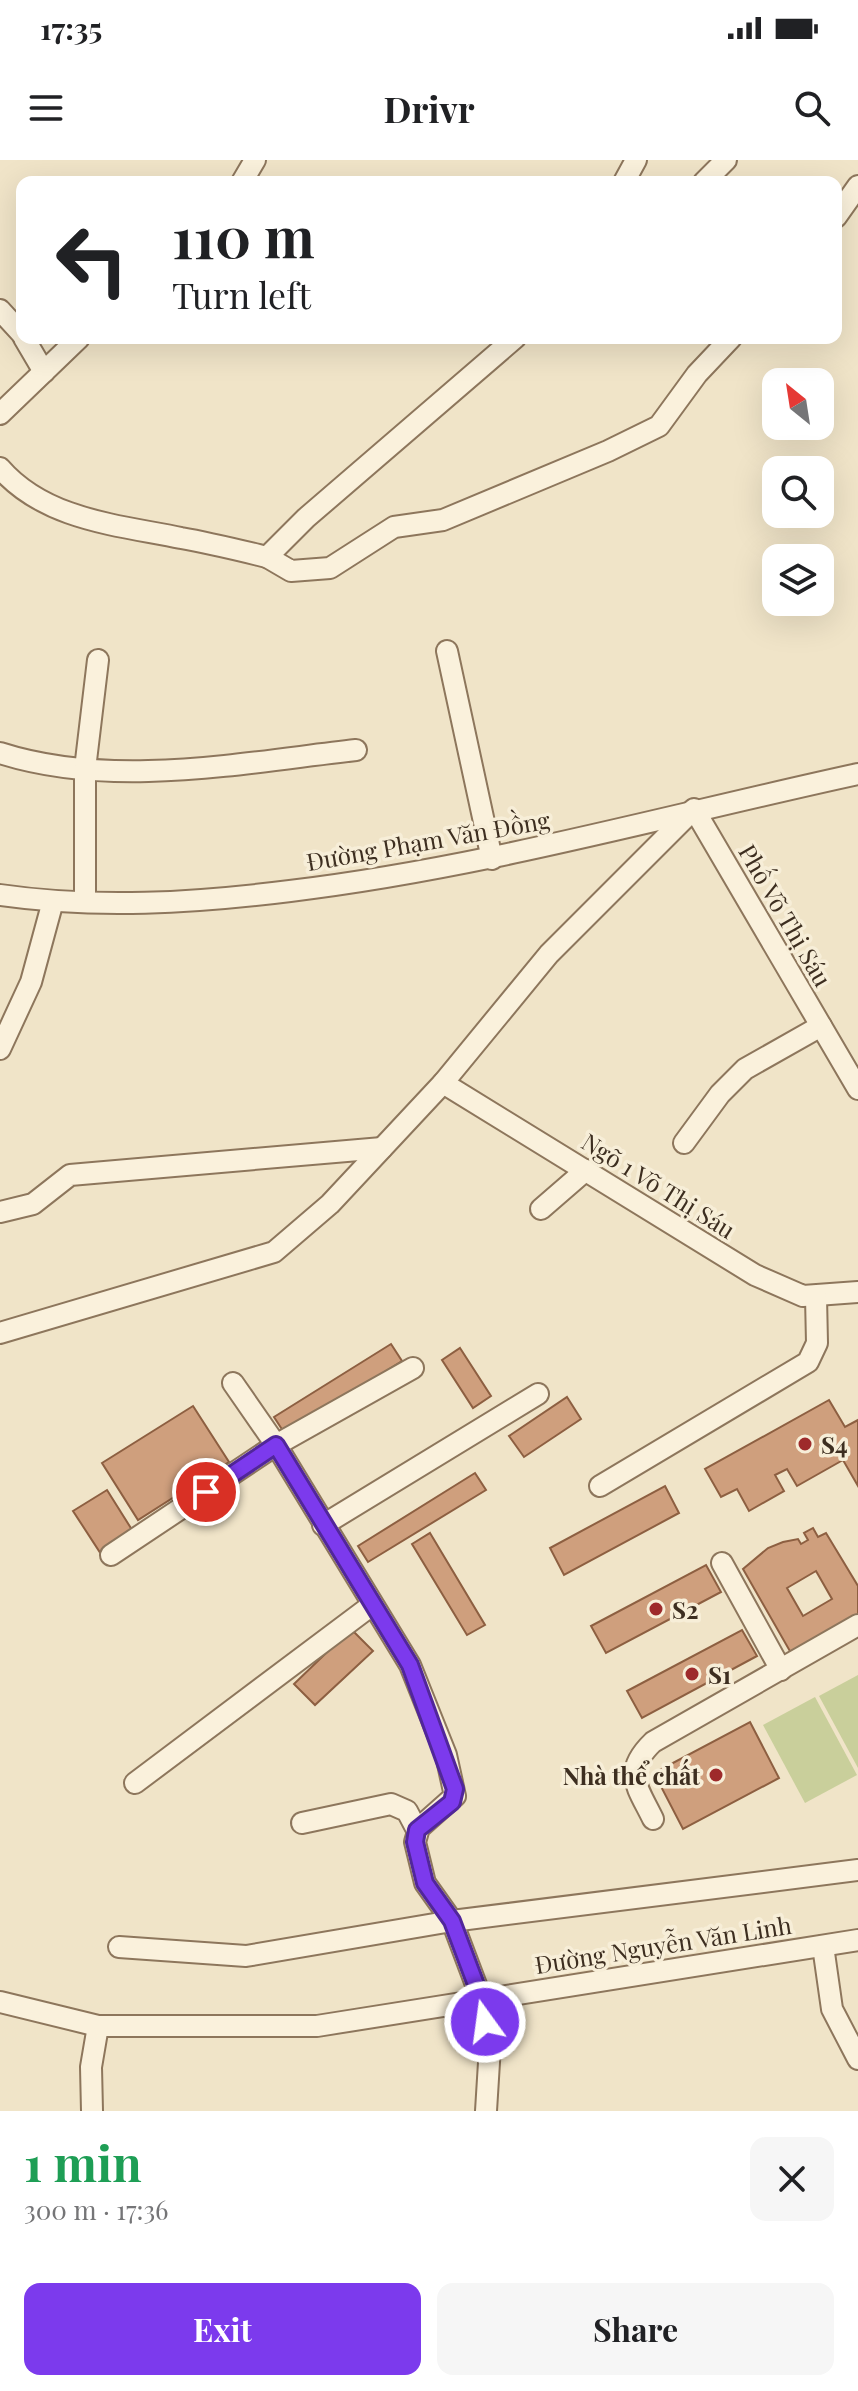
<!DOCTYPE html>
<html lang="en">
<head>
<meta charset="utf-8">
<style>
  :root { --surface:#fff; --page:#f6f6f6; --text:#202124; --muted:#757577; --accent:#7c3aed }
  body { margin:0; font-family:"Playfair Display",serif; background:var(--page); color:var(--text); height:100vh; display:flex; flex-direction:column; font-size:30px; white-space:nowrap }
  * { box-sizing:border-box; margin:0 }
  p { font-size:26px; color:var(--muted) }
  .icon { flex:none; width:44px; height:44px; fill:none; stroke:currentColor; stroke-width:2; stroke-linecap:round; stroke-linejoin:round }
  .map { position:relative; height:1951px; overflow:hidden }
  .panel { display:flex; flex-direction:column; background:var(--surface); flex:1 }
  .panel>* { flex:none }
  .guide { position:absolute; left:16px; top:16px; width:826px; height:168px; border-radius:16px; box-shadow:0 8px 32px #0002; background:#fff; color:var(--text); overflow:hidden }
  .needle { width:52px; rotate:330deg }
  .controls { position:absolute; left:762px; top:208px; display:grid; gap:16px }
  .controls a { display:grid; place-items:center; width:72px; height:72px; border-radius:16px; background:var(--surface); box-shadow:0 8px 32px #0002; font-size:40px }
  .pin { position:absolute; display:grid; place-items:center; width:68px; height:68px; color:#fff; margin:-34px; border:4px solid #fff; border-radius:50%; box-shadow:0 2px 8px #0007 }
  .me { position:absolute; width:88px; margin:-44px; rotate:346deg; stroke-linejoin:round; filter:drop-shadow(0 0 6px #0008) }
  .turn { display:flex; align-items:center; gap:28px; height:168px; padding:0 24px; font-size:36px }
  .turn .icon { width:104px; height:104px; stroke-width:2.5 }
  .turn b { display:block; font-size:56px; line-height:68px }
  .round { display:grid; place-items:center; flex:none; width:84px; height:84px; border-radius:16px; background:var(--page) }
  .summary { display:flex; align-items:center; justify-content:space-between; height:136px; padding:0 24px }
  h1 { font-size:48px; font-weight:700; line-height:60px; color:#1e9e55 }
  .button { display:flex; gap:16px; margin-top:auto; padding:16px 24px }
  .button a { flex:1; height:92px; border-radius:16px; background:var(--accent); color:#fff; font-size:32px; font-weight:700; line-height:92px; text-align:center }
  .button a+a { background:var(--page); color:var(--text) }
  .status { display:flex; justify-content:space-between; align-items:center; height:56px; padding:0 40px; background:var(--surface); direction:ltr }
  .status svg { height:22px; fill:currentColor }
  header { display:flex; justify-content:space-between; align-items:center; height:104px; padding:0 24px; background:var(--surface); font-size:36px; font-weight:700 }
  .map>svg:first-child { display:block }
  .green { fill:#c9cf9b }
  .building { fill:#cf9f7d; stroke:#8d5f41; stroke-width:2; fill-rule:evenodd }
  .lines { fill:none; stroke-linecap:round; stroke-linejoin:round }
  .minor-casing { stroke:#8d765c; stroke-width:24 }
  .minor { stroke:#faf1dc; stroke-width:20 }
  .route-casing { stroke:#51269a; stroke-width:20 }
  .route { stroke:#7c3aed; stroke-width:14 }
  .poi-dot { fill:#9e2a2b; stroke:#f7eed8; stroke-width:3 }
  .labels { text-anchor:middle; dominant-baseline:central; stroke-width:7; stroke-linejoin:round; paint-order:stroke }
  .street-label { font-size:24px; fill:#3d2e20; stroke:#f7eed8 }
  .poi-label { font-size:24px; font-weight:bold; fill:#3d2e20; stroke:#f7eed8; text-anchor:start }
</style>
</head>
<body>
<div class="status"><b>17:35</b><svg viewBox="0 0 49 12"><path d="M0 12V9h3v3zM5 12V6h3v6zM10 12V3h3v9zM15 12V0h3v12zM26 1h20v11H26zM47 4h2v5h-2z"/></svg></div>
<header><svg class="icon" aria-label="menu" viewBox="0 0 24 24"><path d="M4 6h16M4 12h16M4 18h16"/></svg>Drivr<svg class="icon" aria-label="search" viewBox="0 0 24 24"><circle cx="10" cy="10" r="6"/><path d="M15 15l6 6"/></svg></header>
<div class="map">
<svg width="858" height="1951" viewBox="0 0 858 1951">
  <rect width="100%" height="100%" fill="#f0e4c8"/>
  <g class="green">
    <path d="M 858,1515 L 858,1608 L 819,1536 Z"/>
    <path d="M 815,1537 L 857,1615 L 805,1643 L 763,1565 Z"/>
  </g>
  <g class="building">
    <path d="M 391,1184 L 402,1201 L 285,1274 L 274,1257 Z"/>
    <path d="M 460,1188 L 491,1236 L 473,1248 L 442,1200 Z"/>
    <path d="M 567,1237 L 581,1259 L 524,1297 L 509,1276 Z"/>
    <path d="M 829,1240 L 845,1267 L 858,1260 L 858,1326 L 843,1300 L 797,1326 L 787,1309 L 775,1315 L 784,1331 L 749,1351 L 737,1329 L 721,1337 L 705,1309 Z"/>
    <path d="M 193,1246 L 229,1302 L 138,1360 L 102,1303 Z"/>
    <path d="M 475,1313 L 486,1330 L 368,1402 L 358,1386 Z"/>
    <path d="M 665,1326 L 679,1353 L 564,1415 L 550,1388 Z"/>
    <path d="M 107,1330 L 134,1373 L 101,1394 L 73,1351 Z"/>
    <path d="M 813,1368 L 818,1377 L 826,1373 L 858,1426 L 858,1456 L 791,1493 L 743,1409 L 768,1388 L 783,1382 L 798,1379 L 801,1384 L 808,1380 L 804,1373 ZM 816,1411 L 832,1439 L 803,1456 L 787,1428 Z"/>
    <path d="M 430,1373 L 485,1465 L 467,1475 L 412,1384 Z"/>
    <path d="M 706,1405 L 721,1432 L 606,1493 L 591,1466 Z"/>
    <path d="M 351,1469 L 373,1491 L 315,1545 L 294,1524 Z"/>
    <path d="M 742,1470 L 757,1496 L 642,1558 L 627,1531 Z"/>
    <path d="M 750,1562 L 779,1618 L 683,1669 L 654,1613 Z"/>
  </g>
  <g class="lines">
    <g class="minor-casing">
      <g id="minor">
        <path d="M 242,22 L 255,0"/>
        <path d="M 624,22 L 636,0"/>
        <path d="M 704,22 L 726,0"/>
        <path d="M 836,57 L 858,26"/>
        <path d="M 0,150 L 22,174"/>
        <path d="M 24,178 L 44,212"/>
        <path d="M 0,254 L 79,178"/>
        <path d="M 0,308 C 45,360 118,365 181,378 C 210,383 238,390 267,397 L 306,358 L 515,178"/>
        <path d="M 267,397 L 291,411 L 330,408 L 394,367 L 443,360 L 608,291 L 659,266 L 697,214 L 731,178"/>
        <path d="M 447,491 L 492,699"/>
        <path d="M 0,593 C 112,629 241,603 356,590"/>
        <path d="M 0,735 C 96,749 194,743 290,731 C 482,708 669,655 858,614"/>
        <path d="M 85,742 L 85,609 L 98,500"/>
        <path d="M 0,889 L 31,822 L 53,741"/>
        <path d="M 443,923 L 755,1115 L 803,1136 L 858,1132"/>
        <path d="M 684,983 L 720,934 L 745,909 L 821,866"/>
        <path d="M 541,1049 L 586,1010"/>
        <path d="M 0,1052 L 33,1044 L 70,1015 L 382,988"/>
        <path d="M 0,1173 L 274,1092 L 330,1044 L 443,923 L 549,794 L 694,649 L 858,929"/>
        <path d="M 233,1223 L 276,1285 L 410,1505 L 446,1595 L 455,1636 L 419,1668 L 415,1682 L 425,1723 L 452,1761 L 481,1838 L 490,1886 L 486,1951"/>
        <path d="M 600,1326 L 808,1202 L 817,1183 L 816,1137"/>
        <path d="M 323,1365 L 538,1234"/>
        <path d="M 111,1395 L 276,1285 L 413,1208"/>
        <path d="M 722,1403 L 781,1510"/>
        <path d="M 135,1623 L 372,1445"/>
        <path d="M 653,1659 C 637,1626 622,1612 653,1582 L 858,1465"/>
        <path d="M 302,1663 L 391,1644 L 407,1651 L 417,1670"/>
        <path d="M 823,1786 L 832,1849 L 858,1899"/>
        <path d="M 119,1787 L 246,1796 L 452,1761 L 858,1710"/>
        <path d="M 0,1842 L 98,1866 L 317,1866 L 858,1780"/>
        <path d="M 92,1951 L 91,1907 L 98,1866"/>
      </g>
    </g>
    <use href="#minor" class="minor"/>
  </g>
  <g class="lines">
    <g class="route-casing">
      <path id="route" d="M 206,1332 L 276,1285 L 410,1505 L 455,1629 L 452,1642 L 417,1670 L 415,1682 L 425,1723 L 452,1761 L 481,1838 L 485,1862"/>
    </g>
    <use href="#route" class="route"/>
  </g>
  <g class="poi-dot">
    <circle cx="805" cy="1284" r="8"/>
    <circle cx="656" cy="1449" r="8"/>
    <circle cx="692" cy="1514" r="8"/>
    <circle cx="716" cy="1615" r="8"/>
  </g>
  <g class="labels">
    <g class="street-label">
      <text transform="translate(428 680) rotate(-10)">Đường Phạm Văn Đồng</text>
      <text transform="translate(786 755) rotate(60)">Phố Võ Thị Sáu</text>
      <text transform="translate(659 1025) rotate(32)">Ngõ 1 Võ Thị Sáu</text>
      <text transform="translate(663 1784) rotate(-9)">Đường Nguyễn Văn Linh</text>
    </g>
    <g class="poi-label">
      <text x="821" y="1284">S4</text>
      <text x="672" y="1449">S2</text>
      <text x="708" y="1514">S1</text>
      <text x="700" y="1615" text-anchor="end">Nhà thể chất</text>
    </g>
  </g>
</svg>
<div class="controls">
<a><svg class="needle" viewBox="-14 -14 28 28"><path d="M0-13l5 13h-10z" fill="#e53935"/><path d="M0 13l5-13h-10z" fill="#757577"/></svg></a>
<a><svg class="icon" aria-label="search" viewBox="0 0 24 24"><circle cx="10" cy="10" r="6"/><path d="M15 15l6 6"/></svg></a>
<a><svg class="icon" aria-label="layers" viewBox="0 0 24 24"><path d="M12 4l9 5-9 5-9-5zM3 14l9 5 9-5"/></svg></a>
</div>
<div class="pin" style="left:206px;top:1332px;background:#d93025"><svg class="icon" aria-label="arrive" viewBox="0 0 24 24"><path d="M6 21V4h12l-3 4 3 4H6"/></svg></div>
<svg class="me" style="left:485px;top:1862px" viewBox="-20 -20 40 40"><circle r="17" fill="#7c3aed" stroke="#fff" stroke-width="3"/><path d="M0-11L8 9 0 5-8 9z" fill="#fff"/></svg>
<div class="guide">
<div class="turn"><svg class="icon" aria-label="left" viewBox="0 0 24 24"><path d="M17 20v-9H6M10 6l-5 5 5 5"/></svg><div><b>110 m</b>Turn left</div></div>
</div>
</div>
<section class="panel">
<div class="summary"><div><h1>1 min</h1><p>300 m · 17:36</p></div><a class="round"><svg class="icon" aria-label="close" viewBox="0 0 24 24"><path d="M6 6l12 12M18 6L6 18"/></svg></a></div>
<div class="button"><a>Exit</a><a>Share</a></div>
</section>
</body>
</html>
